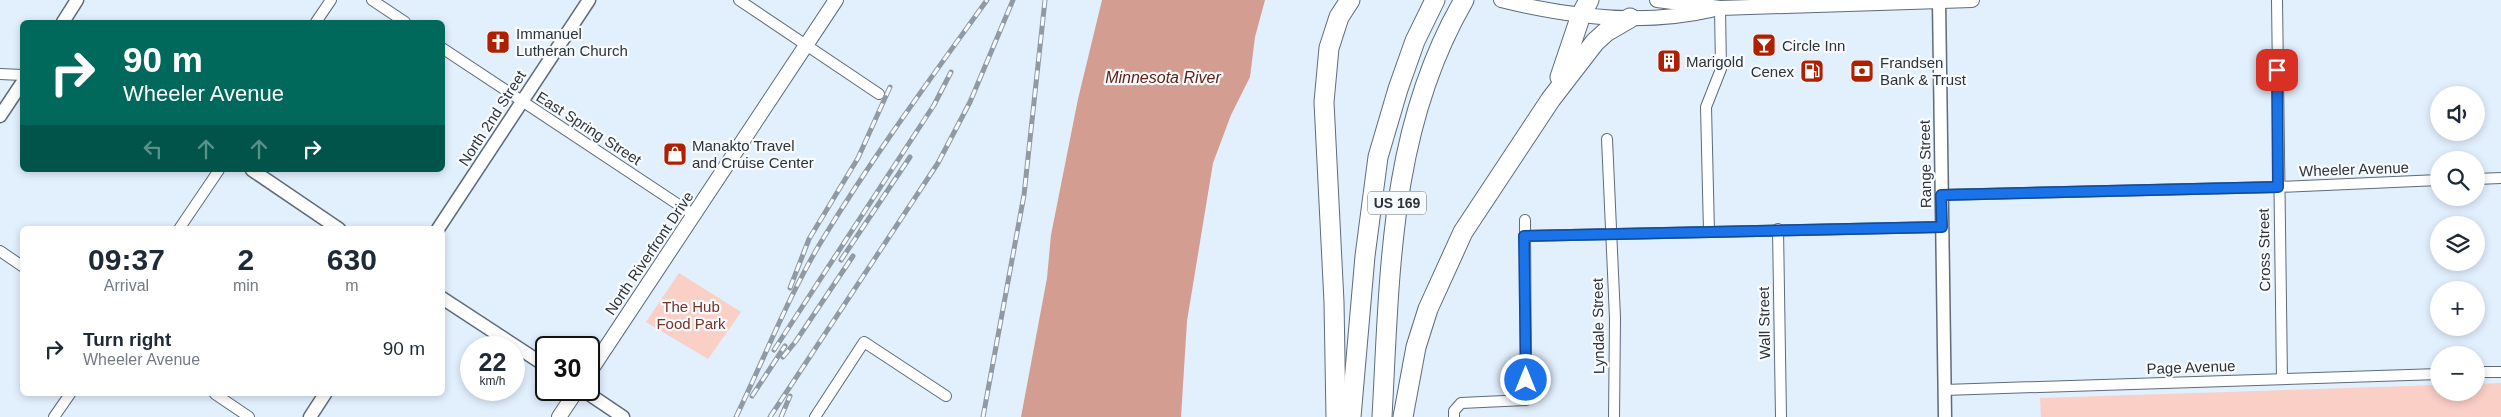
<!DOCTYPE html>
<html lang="en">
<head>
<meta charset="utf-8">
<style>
  :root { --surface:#fff; --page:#f6f6f7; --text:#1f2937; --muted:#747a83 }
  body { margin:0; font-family:Arial,sans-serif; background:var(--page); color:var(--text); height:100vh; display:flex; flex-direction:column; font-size:19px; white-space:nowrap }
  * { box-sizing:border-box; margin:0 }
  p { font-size:16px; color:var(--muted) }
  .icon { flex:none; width:28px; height:28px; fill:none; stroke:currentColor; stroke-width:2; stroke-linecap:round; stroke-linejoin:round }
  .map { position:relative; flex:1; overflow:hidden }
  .drawer { position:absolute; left:20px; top:226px; width:425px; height:170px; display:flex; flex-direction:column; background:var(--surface); border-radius:8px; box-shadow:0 2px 8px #0003 }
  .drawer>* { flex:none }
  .banner { position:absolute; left:20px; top:20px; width:425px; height:152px; border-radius:8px; box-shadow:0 2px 8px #0003; background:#00695c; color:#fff; overflow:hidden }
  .controls { position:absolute; left:2430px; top:86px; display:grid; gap:10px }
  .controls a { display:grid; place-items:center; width:55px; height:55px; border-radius:50%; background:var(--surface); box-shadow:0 2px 8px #0003; font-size:25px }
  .speed { position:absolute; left:460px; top:336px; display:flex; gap:10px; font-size:25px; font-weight:700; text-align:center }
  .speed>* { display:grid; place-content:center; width:65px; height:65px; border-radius:50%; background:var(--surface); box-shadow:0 2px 8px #0003; line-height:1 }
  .speed small { font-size:12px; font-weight:400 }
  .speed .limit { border:2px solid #111; border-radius:8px; background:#fff; color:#111 }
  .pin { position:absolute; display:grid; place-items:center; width:42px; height:42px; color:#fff; margin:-21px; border-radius:10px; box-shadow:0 2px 8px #0006 }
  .me { position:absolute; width:55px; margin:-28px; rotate:0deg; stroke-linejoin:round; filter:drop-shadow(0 0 4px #0008) }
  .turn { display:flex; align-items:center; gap:18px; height:105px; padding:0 20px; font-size:22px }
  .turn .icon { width:65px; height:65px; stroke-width:2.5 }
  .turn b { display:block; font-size:35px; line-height:42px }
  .lanes { display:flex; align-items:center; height:48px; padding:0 20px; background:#0003; justify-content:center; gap:25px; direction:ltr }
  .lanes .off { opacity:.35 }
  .eta { display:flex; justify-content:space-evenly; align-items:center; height:85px; text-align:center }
  .eta b { font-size:30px; font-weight:700; line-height:35px }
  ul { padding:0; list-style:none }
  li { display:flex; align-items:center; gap:15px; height:75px; padding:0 20px }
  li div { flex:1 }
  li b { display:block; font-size:19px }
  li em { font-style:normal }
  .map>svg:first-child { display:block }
  .green { fill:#f9cfc6 }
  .water { fill:#d49d91 }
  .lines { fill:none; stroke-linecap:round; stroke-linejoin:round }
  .minor-casing { stroke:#5d6b7a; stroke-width:12 }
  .tertiary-casing { stroke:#5d6b7a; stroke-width:15 }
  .secondary-casing { stroke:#5d6b7a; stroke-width:16 }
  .motorway-casing { stroke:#5d6b7a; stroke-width:21 }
  .minor { stroke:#fff; stroke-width:10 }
  .tertiary { stroke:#fff; stroke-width:12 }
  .secondary { stroke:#fff; stroke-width:14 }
  .motorway { stroke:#fff; stroke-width:19 }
  .rail-casing { stroke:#909aa4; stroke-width:5 }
  .rail { stroke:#f8fbfe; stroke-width:3; stroke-dasharray:9; stroke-linecap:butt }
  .route-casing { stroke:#114b97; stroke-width:12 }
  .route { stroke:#1a73e8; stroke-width:9 }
  .labels { text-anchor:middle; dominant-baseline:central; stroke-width:4.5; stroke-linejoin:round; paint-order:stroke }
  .shield { fill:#f8fbfe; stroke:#6a6f74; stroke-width:1 }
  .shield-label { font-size:14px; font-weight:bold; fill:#2d3339 }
  .poi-label { font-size:15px; fill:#2d3339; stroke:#f8fbfe; text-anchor:start }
  .street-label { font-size:15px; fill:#2d3339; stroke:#f8fbfe }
  .park-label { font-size:15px; fill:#783326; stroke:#f8fbfe }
  .water-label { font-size:16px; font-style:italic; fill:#632014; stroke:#f8fbfe }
</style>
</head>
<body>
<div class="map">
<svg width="2501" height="417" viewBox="0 0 2501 417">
  <rect width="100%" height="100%" fill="#e2effd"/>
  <g class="green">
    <path d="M 679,273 L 741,312 L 708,359 L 646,322 Z"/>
    <path d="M 2501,383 L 2501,417 L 2041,417 L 2040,398 L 2439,385 L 2439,392 L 2476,392 L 2476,384 Z"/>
  </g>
  <path class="water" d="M 1102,0 L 1265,0 L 1255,37 L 1250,77 L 1231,115 L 1213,163 L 1187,321 L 1181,417 L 1021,417 L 1047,278 L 1051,235 L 1078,99 Z"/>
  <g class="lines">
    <g class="minor-casing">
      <g id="minor">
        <path d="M 372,0 L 405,22"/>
        <path d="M 739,0 L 879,94"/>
        <path d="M 2277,0 L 2282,379"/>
        <path d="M 316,22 L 331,0"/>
        <path d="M 442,48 L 694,215"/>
        <path d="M 0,74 L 22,75"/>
        <path d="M 1607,139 L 1615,318 L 1614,417"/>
        <path d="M 2476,179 L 2501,178"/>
        <path d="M 1941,195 L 2278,187 L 2439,180"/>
        <path d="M 179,229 L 219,170"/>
        <path d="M 1778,229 L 1781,417"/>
        <path d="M 1709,232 L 1706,107 L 1721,69 L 1720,8"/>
        <path d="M 1524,236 L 1942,227"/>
        <path d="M 0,251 L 22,266"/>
        <path d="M 2476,372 L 2501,372"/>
        <path d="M 1944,390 L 2439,374"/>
        <path d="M 215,394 L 249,417"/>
        <path d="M 54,417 L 70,394"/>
        <path d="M 815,417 L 864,342 L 946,396"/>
        <path d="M 1454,417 L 1454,411 L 1461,403 L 1526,400 L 1525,220"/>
      </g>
    </g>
    <g class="tertiary-casing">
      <g id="tertiary">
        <path d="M 1939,1 L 1945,417"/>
        <path d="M 63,22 L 77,0"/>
        <path d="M 0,116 L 22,83"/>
        <path d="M 252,170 L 339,229"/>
        <path d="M 438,229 L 589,0"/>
        <path d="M 442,298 L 546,366"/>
        <path d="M 583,390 L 623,417"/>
        <path d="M 310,417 L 325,394"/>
      </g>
    </g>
    <g class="secondary-casing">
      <g id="secondary">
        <path d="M 1501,0 C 1569,17 1642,26 1711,10"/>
        <path d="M 1657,0 L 1720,8 L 1972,0"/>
        <path d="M 589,373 L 836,0"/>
        <path d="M 559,417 L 577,390"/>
      </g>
    </g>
    <g class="motorway-casing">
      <g id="motorway">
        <path d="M 1560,77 L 1581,15 L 1589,0"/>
        <path d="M 1336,417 L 1334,302 L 1324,102 L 1329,48 L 1339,17 L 1350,0"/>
        <path d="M 1351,417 L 1365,256 L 1378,157 L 1398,89 L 1415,41 L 1435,0"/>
        <path d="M 1382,417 C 1390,273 1389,129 1464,0"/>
        <path d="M 1403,417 L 1416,347 L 1428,309 L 1463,232 L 1551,99 L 1595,42 L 1606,32 L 1630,18"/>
      </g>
    </g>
    <use href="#minor" class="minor"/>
    <use href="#tertiary" class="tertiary"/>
    <use href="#secondary" class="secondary"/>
    <use href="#motorway" class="motorway"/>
    <g class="rail-casing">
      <g id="rail">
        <path d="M 841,260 L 910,157"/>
        <path d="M 790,288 L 809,239 L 858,158 L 890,87"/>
        <path d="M 774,350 L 934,105 L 951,72"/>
        <path d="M 783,357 L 796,341 L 853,256"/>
        <path d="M 752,396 L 785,346"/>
        <path d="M 736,417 C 765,357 789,294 824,237 C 874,155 931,78 987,0"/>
        <path d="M 770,417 L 938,163 L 970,102 L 1013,0"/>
        <path d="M 781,417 L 790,396"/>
        <path d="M 983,417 L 1024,195 L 1045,0"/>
      </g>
    </g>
    <use href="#rail" class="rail"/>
  </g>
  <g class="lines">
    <g class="route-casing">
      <path id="route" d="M 1526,380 L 1524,236 L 1942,227 L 1941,195 L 2278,187 L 2277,70"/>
    </g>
    <use href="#route" class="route"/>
  </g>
  <defs>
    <g id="church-square" transform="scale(1.25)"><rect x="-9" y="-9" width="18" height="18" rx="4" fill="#ae2002" stroke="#f8fbfe"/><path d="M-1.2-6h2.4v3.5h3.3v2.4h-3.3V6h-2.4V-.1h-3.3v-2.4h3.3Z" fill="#fff"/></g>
    <g id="bar-square" transform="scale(1.25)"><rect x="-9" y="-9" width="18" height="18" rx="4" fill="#ae2002" stroke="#f8fbfe"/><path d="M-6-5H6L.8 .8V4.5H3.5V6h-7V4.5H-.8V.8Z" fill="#fff"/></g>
    <g id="building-square" transform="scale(1.25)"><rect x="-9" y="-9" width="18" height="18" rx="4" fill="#ae2002" stroke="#f8fbfe"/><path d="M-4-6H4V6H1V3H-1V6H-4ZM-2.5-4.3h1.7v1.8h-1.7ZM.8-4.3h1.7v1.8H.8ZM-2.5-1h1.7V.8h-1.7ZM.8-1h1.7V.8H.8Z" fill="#fff"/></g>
    <g id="fuel-square" transform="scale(1.25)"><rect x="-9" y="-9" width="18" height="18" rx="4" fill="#ae2002" stroke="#f8fbfe"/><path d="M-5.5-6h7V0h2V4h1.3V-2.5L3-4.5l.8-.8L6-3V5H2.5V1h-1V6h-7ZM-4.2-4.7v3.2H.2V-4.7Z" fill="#fff"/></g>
    <g id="bank-square" transform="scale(1.25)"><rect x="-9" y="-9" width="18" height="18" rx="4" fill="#ae2002" stroke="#f8fbfe"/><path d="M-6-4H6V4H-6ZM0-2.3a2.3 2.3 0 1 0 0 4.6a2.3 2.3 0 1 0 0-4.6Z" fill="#fff"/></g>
    <g id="shop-square" transform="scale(1.25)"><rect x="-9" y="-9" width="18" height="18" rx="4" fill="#ae2002" stroke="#f8fbfe"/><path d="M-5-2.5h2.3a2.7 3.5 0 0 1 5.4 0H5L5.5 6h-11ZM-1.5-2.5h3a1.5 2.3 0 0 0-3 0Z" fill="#fff"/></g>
  </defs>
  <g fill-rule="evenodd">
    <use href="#church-square" x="498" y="42"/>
    <use href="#bar-square" x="1764" y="45"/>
    <use href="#building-square" x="1669" y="61"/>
    <use href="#fuel-square" x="1812" y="71"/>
    <use href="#bank-square" x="1862" y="71"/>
    <use href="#shop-square" x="675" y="154"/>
  </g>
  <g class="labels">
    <rect class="shield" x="1368" y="191.5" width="58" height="23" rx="4"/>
    <g class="shield-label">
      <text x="1397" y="203">US 169</text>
    </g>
    <g class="poi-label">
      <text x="516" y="33">Immanuel<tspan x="516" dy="17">Lutheran Church</tspan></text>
      <text x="1782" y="45">Circle Inn</text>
      <text x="1686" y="61">Marigold</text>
      <text x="1880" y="62">Frandsen<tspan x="1880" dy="17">Bank &amp; Trust</tspan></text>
      <text x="1794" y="71" text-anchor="end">Cenex</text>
      <text x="692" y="145">Manakto Travel<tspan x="692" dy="17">and Cruise Center</tspan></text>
    </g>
    <g class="street-label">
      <text transform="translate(492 118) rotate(-57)">North 2nd Street</text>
      <text transform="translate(589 128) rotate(33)">East Spring Street</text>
      <text transform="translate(1925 164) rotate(-91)">Range Street</text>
      <text transform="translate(2354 169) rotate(-2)">Wheeler Avenue</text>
      <text transform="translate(2264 250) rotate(-91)">Cross Street</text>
      <text transform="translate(649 253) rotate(-56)">North Riverfront Drive</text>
      <text transform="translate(1764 323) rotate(-91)">Wall Street</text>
      <text transform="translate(1598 326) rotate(-91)">Lyndale Street</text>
      <text transform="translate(2191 367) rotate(-2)">Page Avenue</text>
    </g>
    <g class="park-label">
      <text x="691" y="306">The Hub<tspan x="691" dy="17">Food Park</tspan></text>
    </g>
    <g class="water-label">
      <text x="1163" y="77">Minnesota River</text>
    </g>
  </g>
</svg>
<div class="controls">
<a><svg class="icon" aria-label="sound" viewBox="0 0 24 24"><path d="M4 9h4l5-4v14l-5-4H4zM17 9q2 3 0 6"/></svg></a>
<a><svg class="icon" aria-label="search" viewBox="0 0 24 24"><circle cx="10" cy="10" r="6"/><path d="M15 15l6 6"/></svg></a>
<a><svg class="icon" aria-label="layers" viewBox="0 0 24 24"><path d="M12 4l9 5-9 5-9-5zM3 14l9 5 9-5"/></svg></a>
<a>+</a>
<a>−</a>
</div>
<div class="speed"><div>22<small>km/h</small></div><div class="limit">30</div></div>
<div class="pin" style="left:2277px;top:70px;background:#d93025"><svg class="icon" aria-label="arrive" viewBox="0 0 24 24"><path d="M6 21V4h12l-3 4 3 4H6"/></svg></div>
<svg class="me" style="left:1526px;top:380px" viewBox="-20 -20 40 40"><circle r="17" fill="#1a73e8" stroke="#fff" stroke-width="3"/><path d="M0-11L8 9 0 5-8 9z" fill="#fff"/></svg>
<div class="banner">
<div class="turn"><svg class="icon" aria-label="right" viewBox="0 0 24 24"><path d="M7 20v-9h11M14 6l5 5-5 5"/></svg><div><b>90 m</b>Wheeler Avenue</div></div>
<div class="lanes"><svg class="icon off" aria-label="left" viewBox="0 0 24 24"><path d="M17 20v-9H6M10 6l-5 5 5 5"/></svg><svg class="icon off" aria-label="ahead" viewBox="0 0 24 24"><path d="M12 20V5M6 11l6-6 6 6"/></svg><svg class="icon off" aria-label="ahead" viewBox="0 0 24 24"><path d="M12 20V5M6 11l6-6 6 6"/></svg><svg class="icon" aria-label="right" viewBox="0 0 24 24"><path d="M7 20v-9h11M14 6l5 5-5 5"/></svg></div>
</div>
<section class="drawer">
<div class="eta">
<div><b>09:37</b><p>Arrival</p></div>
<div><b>2</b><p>min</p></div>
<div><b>630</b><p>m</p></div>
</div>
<ul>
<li><svg class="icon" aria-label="right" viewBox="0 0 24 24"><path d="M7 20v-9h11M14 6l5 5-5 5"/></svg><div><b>Turn right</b><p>Wheeler Avenue</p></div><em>90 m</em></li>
</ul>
</section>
</div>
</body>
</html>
